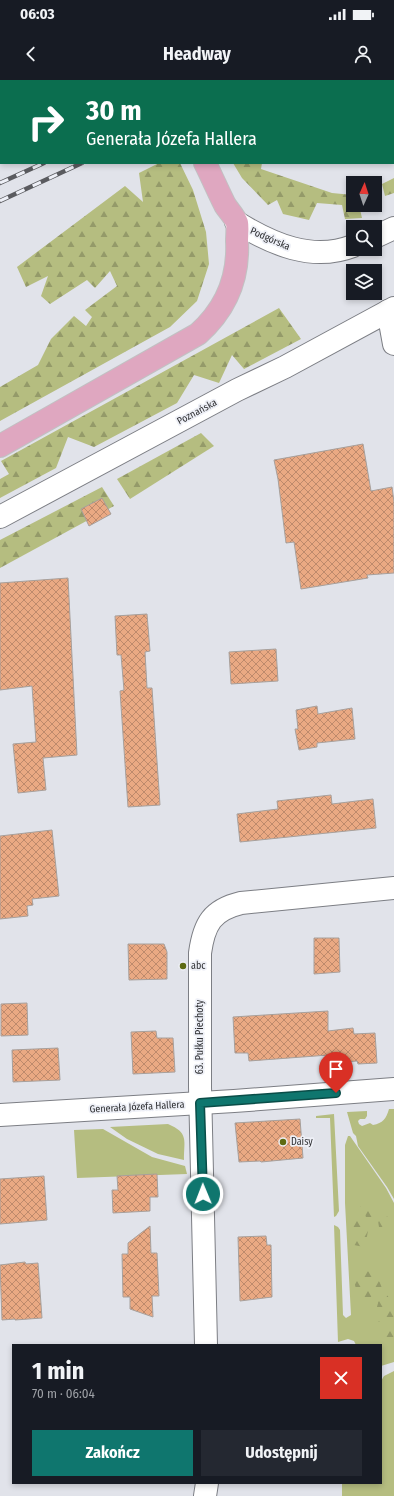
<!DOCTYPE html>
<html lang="pl">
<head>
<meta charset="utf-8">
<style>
  :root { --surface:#171b24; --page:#242831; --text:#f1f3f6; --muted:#9ea1a6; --accent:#0f766e }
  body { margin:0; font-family:"Fira Sans Condensed",sans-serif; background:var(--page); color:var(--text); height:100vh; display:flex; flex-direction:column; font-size:15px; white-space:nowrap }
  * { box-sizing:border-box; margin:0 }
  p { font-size:13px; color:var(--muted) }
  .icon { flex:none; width:22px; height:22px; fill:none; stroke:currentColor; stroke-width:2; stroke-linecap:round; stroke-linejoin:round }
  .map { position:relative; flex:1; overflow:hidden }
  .panel { position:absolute; left:12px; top:1264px; width:370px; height:140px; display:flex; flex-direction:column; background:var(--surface); border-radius:0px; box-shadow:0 2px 6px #0003 }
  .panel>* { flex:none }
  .hud { position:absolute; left:0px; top:0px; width:394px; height:84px; box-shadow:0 2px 6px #0003; background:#0b6e4f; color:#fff; overflow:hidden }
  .needle { width:26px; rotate:3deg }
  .tools { position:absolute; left:346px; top:96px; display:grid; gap:8px }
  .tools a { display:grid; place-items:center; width:36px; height:36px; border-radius:0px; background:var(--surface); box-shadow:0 2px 6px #0003; font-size:20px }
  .pin { position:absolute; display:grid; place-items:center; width:34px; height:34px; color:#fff; margin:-41px -17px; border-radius:50% 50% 50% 0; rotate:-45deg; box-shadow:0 0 4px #0007 }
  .pin .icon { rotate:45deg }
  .me { position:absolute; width:44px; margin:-22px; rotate:359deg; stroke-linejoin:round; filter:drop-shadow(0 0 3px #0008) }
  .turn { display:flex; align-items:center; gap:14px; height:84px; padding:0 20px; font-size:18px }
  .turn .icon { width:52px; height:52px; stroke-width:2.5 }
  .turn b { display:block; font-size:28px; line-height:34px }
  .round { display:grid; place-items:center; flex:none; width:42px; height:42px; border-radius:0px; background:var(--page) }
  .head { display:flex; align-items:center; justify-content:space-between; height:68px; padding:0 20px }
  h1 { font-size:24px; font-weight:700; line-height:30px }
  .primary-button { display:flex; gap:8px; margin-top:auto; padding:8px 20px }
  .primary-button a { flex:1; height:46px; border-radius:0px; background:var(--accent); color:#fff; font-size:16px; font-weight:700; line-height:46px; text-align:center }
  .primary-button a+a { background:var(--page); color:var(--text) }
  .status { display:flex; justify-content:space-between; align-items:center; height:28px; padding:0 20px; background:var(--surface); direction:ltr }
  .status svg { height:11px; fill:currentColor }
  header { display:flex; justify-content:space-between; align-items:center; height:52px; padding:0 20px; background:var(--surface); font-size:18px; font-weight:700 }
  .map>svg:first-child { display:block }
  .green { fill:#b5bd80 }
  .forest { fill:url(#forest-firs) }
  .building { fill:url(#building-cross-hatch); stroke:#a7a09c }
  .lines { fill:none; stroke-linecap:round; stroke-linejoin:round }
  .minor-casing { stroke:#7c7e84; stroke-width:24 }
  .major-casing { stroke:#c1c1c2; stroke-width:24 }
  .minor { stroke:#fff; stroke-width:22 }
  .major { stroke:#dfa7c0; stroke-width:22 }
  .rail-casing { stroke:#5a5b5f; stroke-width:4.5 }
  .rail { stroke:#eef0f7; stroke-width:3; stroke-dasharray:9; stroke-linecap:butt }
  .route-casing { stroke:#0a4d48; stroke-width:10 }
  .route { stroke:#0f766e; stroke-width:7 }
  .poi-dot { fill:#5e6b13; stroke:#eef0f7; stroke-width:1.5 }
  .labels { text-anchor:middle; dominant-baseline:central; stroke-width:3.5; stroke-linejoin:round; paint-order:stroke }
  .street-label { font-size:10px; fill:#2f3033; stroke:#eef0f7 }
  .poi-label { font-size:10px; fill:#2f3033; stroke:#eef0f7; text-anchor:start }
</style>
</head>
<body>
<div class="status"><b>06:03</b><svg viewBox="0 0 49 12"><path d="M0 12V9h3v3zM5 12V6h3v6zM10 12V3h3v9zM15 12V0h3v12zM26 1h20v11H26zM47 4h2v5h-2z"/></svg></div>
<header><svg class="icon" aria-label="back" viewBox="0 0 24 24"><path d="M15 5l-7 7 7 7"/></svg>Headway<svg class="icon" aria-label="person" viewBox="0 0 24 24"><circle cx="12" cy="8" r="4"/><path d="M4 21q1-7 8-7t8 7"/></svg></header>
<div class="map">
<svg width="394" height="1416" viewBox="0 0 394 1416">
  <defs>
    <pattern id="forest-firs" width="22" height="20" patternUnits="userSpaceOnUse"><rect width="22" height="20" fill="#b5bd80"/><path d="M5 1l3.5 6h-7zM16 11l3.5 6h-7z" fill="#949a69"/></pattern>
    <pattern id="building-cross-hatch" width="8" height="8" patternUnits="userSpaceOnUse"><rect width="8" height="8" fill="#eaa983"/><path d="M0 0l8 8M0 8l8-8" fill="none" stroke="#be8a6c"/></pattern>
  </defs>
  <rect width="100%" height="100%" fill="#e1e3ea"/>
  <g class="green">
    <path d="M 389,1029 L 394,1029 L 394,1119 L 387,1107 L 358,1066 L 356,1056 L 353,1053 L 347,1032 L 367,1031 L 367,1036 L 365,1039 L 360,1039 L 358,1041 L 359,1044 L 362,1046 L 370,1043 L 373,1045 C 383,1043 386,1039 389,1029 Z"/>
    <path d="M 334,1034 L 339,1131 L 336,1136 L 334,1137 L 330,1038 L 316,1038 L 316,1036 Z"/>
    <path d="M 168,1044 C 189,1053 184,1060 184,1080 L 158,1074 L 127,1059 L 110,1047 Z"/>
    <path d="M 103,1049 L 152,1077 L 185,1086 L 187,1094 L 77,1098 L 74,1050 Z"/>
    <path d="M 348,1056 L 350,1056 L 386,1108 L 394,1123 L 394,1282 L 381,1286 L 381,1265 L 356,1265 L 354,1261 L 348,1259 L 338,1262 L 334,1145 L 338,1147 L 340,1150 L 343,1235 L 346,1238 L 351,1235 L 345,1123 L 345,1065 Z"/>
    <path d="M 394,1291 L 394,1416 L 342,1416 L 342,1403 L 381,1403 L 381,1301 L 384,1296 Z"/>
  </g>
  <g class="forest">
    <path d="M 159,83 L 180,83 L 193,110 L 206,152 L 209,184 L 197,221 L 170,247 L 0,341 L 0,307 L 38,285 L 51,259 L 74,236 L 86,246 L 92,237 L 85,230 L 117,206 L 110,191 L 95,208 L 87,200 L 50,224 L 41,216 L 48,196 L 26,207 L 17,187 L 125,106 L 143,122 L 139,93 Z"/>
    <path d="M 233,83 L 262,83 L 261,89 L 332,113 L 353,115 L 353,125 L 359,125 L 362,138 L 345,139 L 342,125 L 317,123 L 309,140 L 283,134 L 277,120 L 268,125 L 242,98 Z"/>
    <path d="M 394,98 L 394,113 L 385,116 L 382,104 Z"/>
    <path d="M 279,228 L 301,259 L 244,289 L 232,275 L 219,303 L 194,295 L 177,323 L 94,367 L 68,357 L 56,388 L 0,418 L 0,399 L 9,394 L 1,381 Z"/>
    <path d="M 201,353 L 214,366 L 130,419 L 117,399 Z"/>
    <path d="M 102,407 L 114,426 L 0,488 L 0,460 Z"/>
    <path d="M 364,1122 L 371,1123 L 380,1135 L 384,1134 L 389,1138 L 390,1144 L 385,1148 L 379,1147 L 378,1141 L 374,1140 L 369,1143 C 369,1147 366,1163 364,1167 L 354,1165 C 349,1159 353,1153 352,1145 L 356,1140 L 361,1140 L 366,1137 L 364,1132 L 360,1126 Z"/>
    <path d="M 368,1191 C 378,1195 381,1203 383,1213 L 388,1216 L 389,1222 L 394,1228 L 394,1262 L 393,1265 C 386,1265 383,1262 380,1256 L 382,1252 L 388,1250 L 387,1245 L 381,1242 L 374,1242 L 370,1248 L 364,1248 L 363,1243 L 368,1238 L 374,1238 L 378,1223 L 375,1215 L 372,1215 L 370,1220 L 364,1223 L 358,1217 L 354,1201 L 359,1195 Z"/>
  </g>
  <g class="building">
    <path d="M 363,364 L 371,411 L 392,407 L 394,422 L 394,493 L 367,495 L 368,498 L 301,509 L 294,462 L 286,463 L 278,399 L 274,380 Z"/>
    <path d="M 102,418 L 111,434 L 89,446 L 81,429 Z"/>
    <path d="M 68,498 L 77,675 L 43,678 L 46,710 L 18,713 L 13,664 L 36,662 L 32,606 L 0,610 L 0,503 Z"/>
    <path d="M 147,534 L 150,571 L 145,572 L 147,608 L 152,608 L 160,725 L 128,727 L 120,611 L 124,610 L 121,575 L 117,575 L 115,536 Z"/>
    <path d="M 276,569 L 278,601 L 231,604 L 229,572 Z"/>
    <path d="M 317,626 L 318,634 L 352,628 L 355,659 L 317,663 L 317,667 L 299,670 L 295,649 L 298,649 L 296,630 Z"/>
    <path d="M 331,715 L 332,724 L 373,719 L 376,748 L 240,762 L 237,734 L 278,729 L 277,721 Z"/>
    <path d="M 52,750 L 59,816 L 32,819 L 33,825 L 27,826 L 28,836 L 0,839 L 0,756 Z"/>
    <path d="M 314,858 L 339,858 L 340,892 L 314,894 Z"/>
    <path d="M 128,864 L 164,864 L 167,872 L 167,899 L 129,900 Z"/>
    <path d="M 27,923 L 28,955 L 1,956 L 1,924 Z"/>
    <path d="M 328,931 L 328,951 L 353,948 L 354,954 L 375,953 L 377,983 L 358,984 L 357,981 L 330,983 L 329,975 L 249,981 L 248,973 L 235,973 L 233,937 Z"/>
    <path d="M 156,951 L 157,958 L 173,958 L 175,992 L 133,994 L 131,952 Z"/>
    <path d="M 58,968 L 60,1000 L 13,1002 L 12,970 Z"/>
    <path d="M 300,1039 L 303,1078 L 261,1082 L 260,1081 L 239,1082 L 235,1043 Z"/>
    <path d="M 157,1094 L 158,1117 L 150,1117 L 150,1131 L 113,1133 L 112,1110 L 118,1110 L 117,1096 Z"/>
    <path d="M 44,1096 L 47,1140 L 0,1144 L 0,1099 Z"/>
    <path d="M 150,1146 L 151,1173 L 157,1173 L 159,1216 L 152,1216 L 153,1237 L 130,1229 L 130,1217 L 123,1217 L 122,1174 L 128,1174 L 128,1163 Z"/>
    <path d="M 266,1156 L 267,1165 L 271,1165 L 272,1217 L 240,1221 L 238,1157 Z"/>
    <path d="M 25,1182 L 26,1184 L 38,1183 L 42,1238 L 15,1240 L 15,1239 L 2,1240 L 0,1185 Z"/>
  </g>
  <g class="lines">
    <g class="minor-casing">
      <g id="minor">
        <path d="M 236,142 C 272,164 312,182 353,166"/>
        <path d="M 375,157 L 394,148"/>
        <path d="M 388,231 L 394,264"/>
        <path d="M 0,437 L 237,310 L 285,287 L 394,228"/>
        <path d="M 0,1035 L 234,1021 L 394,1009"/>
        <path d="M 206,1265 L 200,1007 L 200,873 C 204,844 212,830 241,823 L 394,808"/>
        <path d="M 205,1416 L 207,1403"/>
      </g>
    </g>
    <g class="major-casing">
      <g id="major">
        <path d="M 167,0 L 168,1"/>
        <path d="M 0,366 L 198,254 C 226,229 239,198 237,161 C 237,155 238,148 237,143 C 235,137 228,130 225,125 C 218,111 212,97 205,83"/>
      </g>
    </g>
    <use href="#minor" class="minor"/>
    <use href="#major" class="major"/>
    <g class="rail-casing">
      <g id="rail">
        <path d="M 226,1 L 228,0"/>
        <path d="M 266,1 L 269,0"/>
        <path d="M 0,103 L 44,83"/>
        <path d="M 0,121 L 82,83"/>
      </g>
    </g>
    <use href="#rail" class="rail"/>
  </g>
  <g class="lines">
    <g class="route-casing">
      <path id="route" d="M 203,1114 L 200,1023 L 336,1013"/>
    </g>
    <use href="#route" class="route"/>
  </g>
  <g class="poi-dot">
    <circle cx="183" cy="886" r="4"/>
    <circle cx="283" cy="1062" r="4"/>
  </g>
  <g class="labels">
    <g class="street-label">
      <text transform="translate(270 159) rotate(24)">Podgórska</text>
      <text transform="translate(197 332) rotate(-28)">Poznańska</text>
      <text transform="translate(200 957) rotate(-90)">63. Pułku Piechoty</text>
      <text transform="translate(137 1027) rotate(-3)">Generała Józefa Hallera</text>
    </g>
    <g class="poi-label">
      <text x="191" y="886">abc</text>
      <text x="291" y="1062">Daisy</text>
    </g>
  </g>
</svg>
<div class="tools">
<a><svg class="needle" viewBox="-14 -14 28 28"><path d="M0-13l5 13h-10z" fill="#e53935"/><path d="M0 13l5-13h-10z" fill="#9ea1a6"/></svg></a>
<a><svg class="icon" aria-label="search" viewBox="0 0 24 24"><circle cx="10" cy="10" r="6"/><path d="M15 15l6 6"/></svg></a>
<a><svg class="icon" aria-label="layers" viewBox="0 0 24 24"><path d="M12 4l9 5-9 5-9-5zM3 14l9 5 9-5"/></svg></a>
</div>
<div class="pin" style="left:336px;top:1013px;background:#d93025"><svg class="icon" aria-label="arrive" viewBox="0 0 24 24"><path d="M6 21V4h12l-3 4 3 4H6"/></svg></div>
<svg class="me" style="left:203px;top:1114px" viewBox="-20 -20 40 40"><circle r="17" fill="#0f766e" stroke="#fff" stroke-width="3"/><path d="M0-11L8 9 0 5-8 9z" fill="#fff"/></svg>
<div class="hud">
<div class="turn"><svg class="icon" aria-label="right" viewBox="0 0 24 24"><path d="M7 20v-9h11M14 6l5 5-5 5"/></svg><div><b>30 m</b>Generała Józefa Hallera</div></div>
</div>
<section class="panel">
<div class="head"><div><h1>1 min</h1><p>70 m · 06:04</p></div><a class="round" style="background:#d93025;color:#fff"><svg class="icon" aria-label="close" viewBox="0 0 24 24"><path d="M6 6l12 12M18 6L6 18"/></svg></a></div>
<div class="primary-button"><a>Zakończ</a><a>Udostępnij</a></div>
</section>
</div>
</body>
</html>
